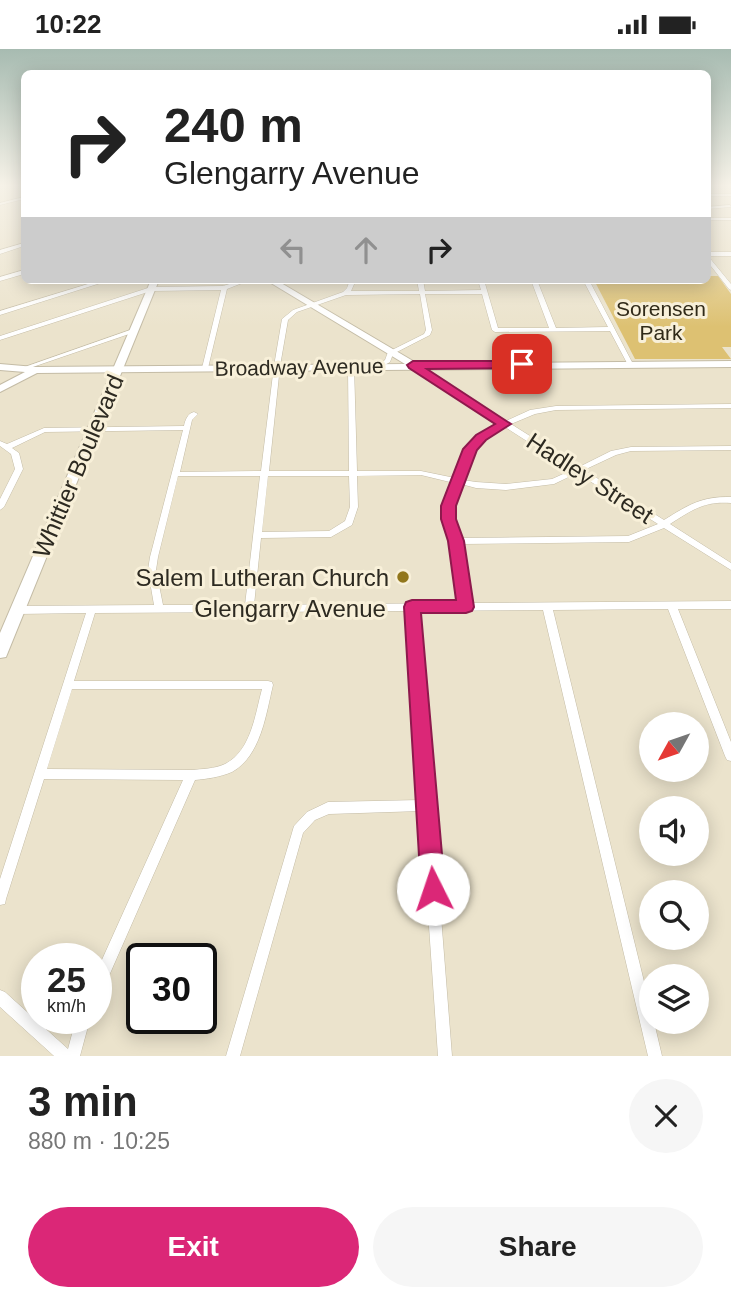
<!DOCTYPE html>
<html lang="en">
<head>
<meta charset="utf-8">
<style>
  :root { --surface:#fff; --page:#f6f6f6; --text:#222; --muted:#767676; --accent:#db2777 }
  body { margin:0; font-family:Arial,sans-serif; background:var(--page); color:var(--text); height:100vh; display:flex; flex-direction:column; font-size:26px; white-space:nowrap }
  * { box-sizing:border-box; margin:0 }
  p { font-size:23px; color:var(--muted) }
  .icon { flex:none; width:38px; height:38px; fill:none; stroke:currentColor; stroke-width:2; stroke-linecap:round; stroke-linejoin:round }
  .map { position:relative; height:1007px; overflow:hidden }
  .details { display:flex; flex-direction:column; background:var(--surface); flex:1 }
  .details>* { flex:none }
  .banner { position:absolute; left:21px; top:21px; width:690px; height:214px; border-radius:10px; box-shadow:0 4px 18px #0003; background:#fff; color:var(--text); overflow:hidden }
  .needle { width:46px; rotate:230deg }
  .tools { position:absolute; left:639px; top:663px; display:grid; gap:14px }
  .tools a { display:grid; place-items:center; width:70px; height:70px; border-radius:50%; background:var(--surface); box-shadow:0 4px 18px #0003; font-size:35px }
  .speed { position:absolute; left:21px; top:894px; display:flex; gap:14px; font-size:35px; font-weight:700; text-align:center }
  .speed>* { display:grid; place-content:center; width:91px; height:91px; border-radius:50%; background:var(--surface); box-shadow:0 4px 18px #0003; line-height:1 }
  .speed small { font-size:18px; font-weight:400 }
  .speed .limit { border:4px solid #111; border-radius:10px; background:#fff; color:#111 }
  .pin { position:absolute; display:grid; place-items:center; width:60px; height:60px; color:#fff; margin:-30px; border-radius:14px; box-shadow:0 4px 10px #0006 }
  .me { position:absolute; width:77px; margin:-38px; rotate:356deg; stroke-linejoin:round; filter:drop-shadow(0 0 5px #0008) }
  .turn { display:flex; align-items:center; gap:24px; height:147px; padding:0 28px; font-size:32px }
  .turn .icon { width:91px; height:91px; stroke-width:2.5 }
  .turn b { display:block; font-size:49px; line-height:60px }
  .lanes { display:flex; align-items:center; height:66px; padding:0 28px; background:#0003; justify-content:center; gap:35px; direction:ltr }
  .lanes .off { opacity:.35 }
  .round { display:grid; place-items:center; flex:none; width:74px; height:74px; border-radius:37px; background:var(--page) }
  .overview { display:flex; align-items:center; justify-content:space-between; height:119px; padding:0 28px }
  h1 { font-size:42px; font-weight:600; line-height:52px }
  .primary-button { display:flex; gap:14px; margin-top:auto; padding:14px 28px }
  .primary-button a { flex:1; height:80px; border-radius:42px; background:var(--accent); color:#fff; font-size:28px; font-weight:600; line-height:80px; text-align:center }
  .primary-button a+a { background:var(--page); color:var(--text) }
  .status { display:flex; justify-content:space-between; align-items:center; height:49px; padding:0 35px; background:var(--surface); direction:ltr }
  .status svg { height:19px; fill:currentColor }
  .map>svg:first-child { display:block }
  .green { fill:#ddc172 }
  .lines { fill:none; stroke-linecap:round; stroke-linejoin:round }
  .street-casing { stroke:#c4bca6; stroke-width:1 }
  .secondary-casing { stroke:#c4bca6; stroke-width:2 }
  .primary-casing { stroke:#c4bca6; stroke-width:2 }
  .street { fill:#fff; fill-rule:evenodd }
  .secondary { fill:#fff; fill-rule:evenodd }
  .primary { fill:#fff; fill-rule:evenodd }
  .route { fill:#db2777; stroke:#8e194d; stroke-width:2 }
  .poi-dot { fill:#91761c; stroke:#f8f0d9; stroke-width:2.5 }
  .labels { text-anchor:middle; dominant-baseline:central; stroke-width:6; stroke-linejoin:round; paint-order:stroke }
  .far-park-label { font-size:21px; fill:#302a18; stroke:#f8f0d9 }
  .far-street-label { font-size:21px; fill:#2d2a21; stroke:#f8f0d9 }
  .street-label { font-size:24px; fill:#2d2a21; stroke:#f8f0d9 }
  .poi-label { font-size:24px; fill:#2d2a21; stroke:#f8f0d9; text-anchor:end }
</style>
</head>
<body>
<div class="status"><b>10:22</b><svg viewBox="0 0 49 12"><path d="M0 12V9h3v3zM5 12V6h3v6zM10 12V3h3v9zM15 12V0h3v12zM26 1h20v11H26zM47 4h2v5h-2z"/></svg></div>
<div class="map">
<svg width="731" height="1007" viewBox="0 0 731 1007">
  <rect width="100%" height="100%" fill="#ebe3cc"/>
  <path class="green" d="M 707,227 L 718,227 L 731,245 L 731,298 L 722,298 L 731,310 L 635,310 L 594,231 L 707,231 Z"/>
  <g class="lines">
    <g class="street-casing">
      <g id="street">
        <rect x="707" y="145" width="24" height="2"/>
        <path d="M 24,148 L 24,150 L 0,156 L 0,154 Z"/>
        <path d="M 730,156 L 731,158 L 707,160 L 707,158 Z"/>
        <rect x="707" y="169" width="24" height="2"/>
        <path d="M 24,194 L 24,197 L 0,205 L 0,201 Z"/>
        <path d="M 707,203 L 731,203 L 731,207 L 708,207 L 731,235 L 731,241 L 729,240 L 707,212 Z"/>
        <path d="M 24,221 L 24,225 L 0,232 L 0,228 Z"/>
        <path d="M 101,231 L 110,231 L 0,266 L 0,262 Z"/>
        <path d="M 242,231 L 250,231 L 227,240 L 208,319 L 205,321 L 202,319 L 221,241 L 151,242 L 0,291 L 0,287 L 151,238 L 223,237 Z"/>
        <path d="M 350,231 L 356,231 L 351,242 L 419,242 L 417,231 L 423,231 L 425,242 L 481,241 L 478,231 L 484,231 L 498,279 L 549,279 L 531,231 L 537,231 L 556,279 L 608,278 L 583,231 L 589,231 L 633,315 L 632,316 L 628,316 L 610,282 L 495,283 L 492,281 L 482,245 L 425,245 L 432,281 L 430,286 L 393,305 L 390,313 L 381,318 L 378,316 L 385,311 L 388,303 L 424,285 L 426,281 L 420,245 L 346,246 L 297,263 L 288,271 L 280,317 L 269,422 L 349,422 L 348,317 L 351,315 L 354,317 L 357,422 L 421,422 L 455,429 L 467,398 L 478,387 L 500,374 L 411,317 L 411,315 L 413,314 L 506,372 L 530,361 L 556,357 L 731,355 L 731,359 L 556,361 L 535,365 L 511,375 L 579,418 L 611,402 L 631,398 L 731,397 L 731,401 L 631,402 L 616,406 L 584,421 L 664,471 C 688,456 702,447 731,448 L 731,454 C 704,452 692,461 670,475 L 731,514 L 731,521 L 664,479 L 629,493 L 461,495 L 470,554 L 731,552 L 731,560 L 678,560 L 731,693 L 731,712 L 727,711 L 725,707 L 668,560 L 553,561 L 651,961 L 651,973 L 654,973 L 662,1007 L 648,1007 L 543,561 L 417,562 L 452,1007 L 438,1007 L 421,762 L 329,765 L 315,771 L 303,784 L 240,1007 L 226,1007 L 294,777 L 307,763 L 328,753 L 420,751 L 408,562 L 95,564 L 74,632 L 268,632 L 272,633 L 273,636 C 266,665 261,707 232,723 C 220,728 207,730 195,731 L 101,945 L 96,947 L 96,924 L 183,731 L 44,730 L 6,850 L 5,855 L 0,856 L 0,830 L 86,564 L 17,565 L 14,564 L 12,561 L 14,558 L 17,557 L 154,556 L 148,521 L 150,508 L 183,381 L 45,383 L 12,399 L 19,404 L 23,420 L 4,458 L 0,461 L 0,450 L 15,420 L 11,405 L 0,397 L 0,392 L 7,395 L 44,379 L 184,377 C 185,371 188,364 194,363 L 198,365 L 192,371 L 180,423 L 261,422 L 274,317 L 282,270 L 293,261 L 343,243 L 347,239 ZM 505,378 L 572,421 L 552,430 L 506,435 L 476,433 L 463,431 L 473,401 L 484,391 ZM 577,424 L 658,475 L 628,487 L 459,489 C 451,464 452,460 461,435 L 476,439 L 506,441 L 554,435 ZM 421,426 L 454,434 L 445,457 L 445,470 L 452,492 L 461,554 L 254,556 L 261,489 L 331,488 L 352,476 L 358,458 L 357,427 ZM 178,427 L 260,427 L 245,556 L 163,556 L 156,521 L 158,508 ZM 268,427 L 349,427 L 350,458 L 345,472 L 329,482 L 262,483 ZM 72,640 L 262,640 C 255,666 251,702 225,715 C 214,720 202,720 191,721 L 47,720 Z"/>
        <path d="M 133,280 L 135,281 L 135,283 L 24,321 L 20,321 L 19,320 Z"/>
        <path d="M 0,941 L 5,943 L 68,1000 L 76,970 L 90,970 L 80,1007 L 54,1007 L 0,958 Z"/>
      </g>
    </g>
    <g class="secondary-casing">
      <path id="secondary" d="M 266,231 L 276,231 L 413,312 L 414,315 L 731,312 L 731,318 L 37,324 L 0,343 L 0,336 L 25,323 L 0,321 L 0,315 L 35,318 L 405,315 Z"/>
    </g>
    <g class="primary-casing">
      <path id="primary" d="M 151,231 L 159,231 L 8,603 L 6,608 L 0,609 L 0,584 Z"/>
    </g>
    <use href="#street" class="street"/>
    <use href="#secondary" class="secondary"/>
    <use href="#primary" class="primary"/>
  </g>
  <linearGradient id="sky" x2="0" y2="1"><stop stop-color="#a7bbb1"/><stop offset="0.49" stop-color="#f6f2e8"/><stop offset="1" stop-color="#f6f2e8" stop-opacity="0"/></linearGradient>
  <rect width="731" height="278" fill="url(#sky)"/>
  <path class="route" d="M 413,312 L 522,312 L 528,315 L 522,319 L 427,320 L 511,375 L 486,391 L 477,401 L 456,457 L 456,470 L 464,492 L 474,558 L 472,562 L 466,564 L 421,564 L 445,840 L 441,848 L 433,851 L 425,848 L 421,840 L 404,558 L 406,553 L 412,551 L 456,551 L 448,492 L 441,470 L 441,457 L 463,400 L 476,386 L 495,375 L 409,319 L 407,316 Z"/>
  <circle class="poi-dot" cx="403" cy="528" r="7"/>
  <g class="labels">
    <g class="far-park-label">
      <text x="661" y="259">Sorensen<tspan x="661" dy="24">Park</tspan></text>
    </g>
    <g class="far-street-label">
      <text transform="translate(299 318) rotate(-1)">Broadway Avenue</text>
    </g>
    <g class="street-label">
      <text transform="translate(78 417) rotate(-67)">Whittier Boulevard</text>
      <text transform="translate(590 429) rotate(33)">Hadley Street</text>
      <text x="290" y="559">Glengarry Avenue</text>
    </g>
    <g class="poi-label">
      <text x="389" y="528">Salem Lutheran Church</text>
    </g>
  </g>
</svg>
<div class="tools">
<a><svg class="needle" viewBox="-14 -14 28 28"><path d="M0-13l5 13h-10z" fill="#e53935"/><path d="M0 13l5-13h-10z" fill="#767676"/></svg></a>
<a><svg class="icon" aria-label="sound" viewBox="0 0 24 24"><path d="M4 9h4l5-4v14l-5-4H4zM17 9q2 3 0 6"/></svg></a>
<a><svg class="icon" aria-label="search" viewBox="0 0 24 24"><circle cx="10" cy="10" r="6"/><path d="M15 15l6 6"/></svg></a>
<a><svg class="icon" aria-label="layers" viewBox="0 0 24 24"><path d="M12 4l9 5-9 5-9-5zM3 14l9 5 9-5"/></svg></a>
</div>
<div class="speed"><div>25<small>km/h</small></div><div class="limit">30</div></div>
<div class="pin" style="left:522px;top:315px;background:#d93025"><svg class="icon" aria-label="arrive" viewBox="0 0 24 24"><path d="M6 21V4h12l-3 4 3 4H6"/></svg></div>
<svg class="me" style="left:433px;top:840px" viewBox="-20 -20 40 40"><circle r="19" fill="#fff"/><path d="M0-13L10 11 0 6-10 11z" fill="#db2777"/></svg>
<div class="banner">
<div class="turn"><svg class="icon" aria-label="right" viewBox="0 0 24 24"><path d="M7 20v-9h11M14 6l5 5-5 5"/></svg><div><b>240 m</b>Glengarry Avenue</div></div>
<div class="lanes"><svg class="icon off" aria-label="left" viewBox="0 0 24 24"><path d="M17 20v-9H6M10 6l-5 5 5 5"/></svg><svg class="icon off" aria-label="ahead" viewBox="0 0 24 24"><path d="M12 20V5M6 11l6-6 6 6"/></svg><svg class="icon" aria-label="right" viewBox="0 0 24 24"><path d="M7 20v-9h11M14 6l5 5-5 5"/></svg></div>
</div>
</div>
<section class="details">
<div class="overview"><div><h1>3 min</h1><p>880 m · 10:25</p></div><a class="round"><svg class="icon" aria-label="close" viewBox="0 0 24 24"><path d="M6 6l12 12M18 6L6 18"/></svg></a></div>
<div class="primary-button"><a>Exit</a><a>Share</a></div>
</section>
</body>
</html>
